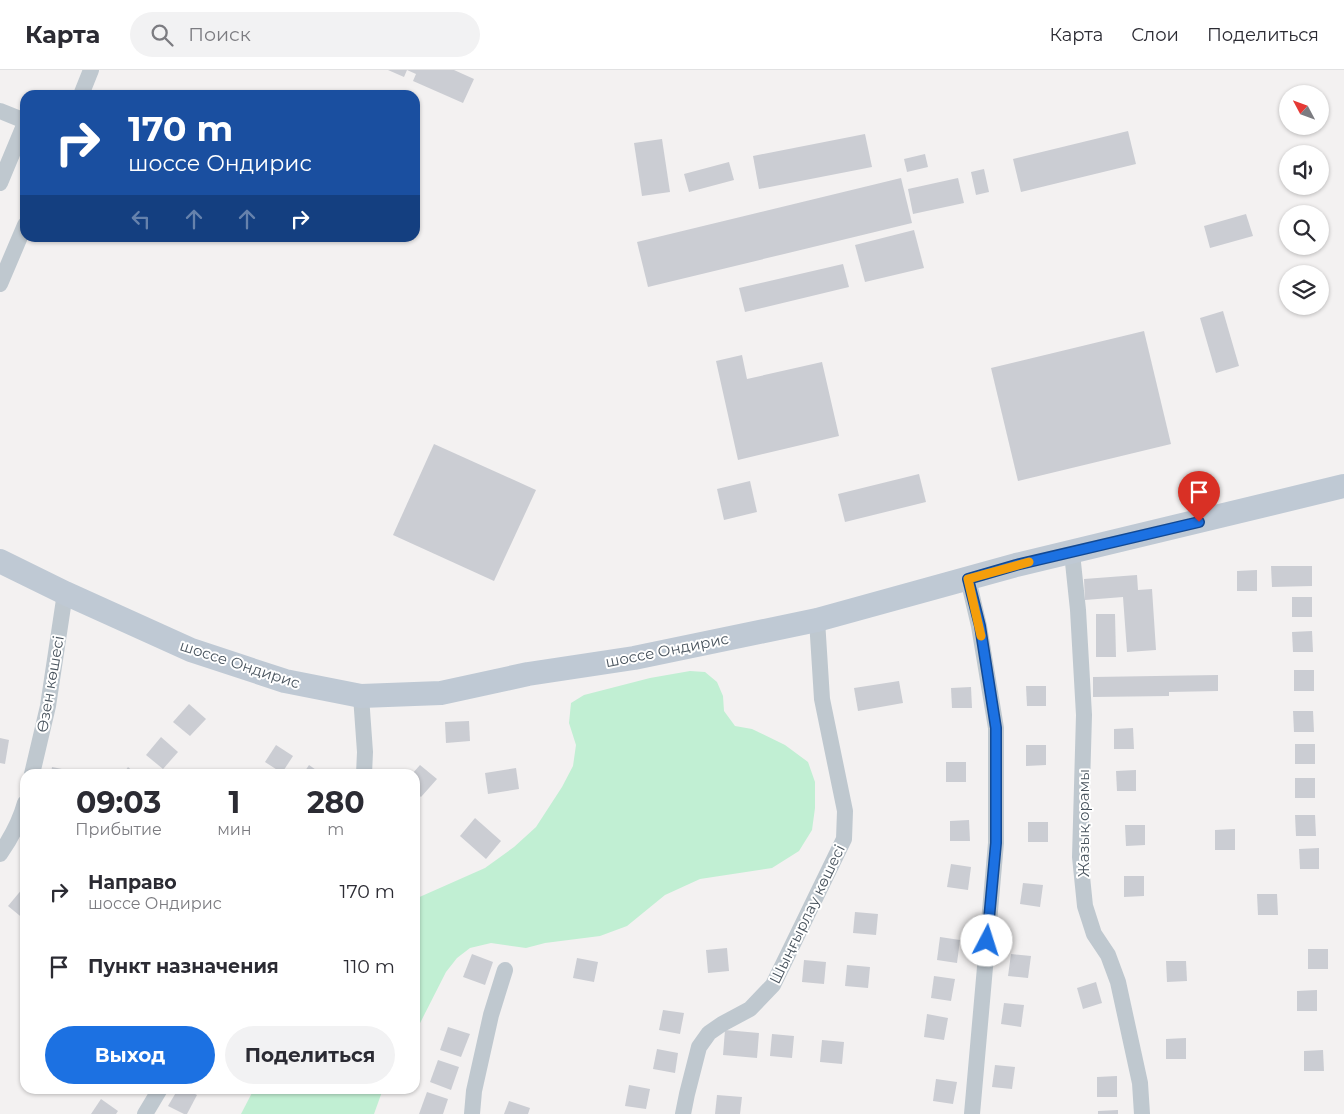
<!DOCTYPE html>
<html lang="ru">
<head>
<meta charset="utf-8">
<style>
  :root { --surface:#fff; --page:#f2f2f3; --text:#2b2b33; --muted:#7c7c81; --line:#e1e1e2; --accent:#1c71e2 }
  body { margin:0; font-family:Montserrat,sans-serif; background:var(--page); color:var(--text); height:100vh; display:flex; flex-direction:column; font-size:19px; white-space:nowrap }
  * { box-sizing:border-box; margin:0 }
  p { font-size:16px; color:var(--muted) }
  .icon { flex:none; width:28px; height:28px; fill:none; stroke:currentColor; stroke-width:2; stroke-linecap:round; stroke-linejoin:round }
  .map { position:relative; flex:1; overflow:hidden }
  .panel { position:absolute; left:20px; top:699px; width:400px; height:325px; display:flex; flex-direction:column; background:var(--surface); border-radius:15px; box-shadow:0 1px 4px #0004 }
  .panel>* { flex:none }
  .hud { position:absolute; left:20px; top:20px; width:400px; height:152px; border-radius:15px; box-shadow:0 1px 4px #0004; background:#1a4fa0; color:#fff; overflow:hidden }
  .needle { width:32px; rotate:311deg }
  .buttons { position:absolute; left:1279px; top:15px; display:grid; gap:10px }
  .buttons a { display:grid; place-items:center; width:50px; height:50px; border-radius:50%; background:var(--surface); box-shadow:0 1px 4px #0004; font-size:25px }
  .pin { position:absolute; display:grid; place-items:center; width:42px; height:42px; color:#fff; margin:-51px -21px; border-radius:50% 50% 50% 0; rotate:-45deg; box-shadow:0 0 5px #0007 }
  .pin .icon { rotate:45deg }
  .me { position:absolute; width:55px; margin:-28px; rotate:5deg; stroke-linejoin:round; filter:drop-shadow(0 0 4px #0008) }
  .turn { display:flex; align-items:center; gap:18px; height:105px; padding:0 25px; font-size:22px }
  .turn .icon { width:65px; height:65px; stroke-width:2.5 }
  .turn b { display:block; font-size:35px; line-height:42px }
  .lanes { display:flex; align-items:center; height:48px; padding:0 25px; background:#0003; justify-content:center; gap:25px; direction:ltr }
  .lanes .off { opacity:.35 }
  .eta { display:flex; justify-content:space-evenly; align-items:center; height:85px; text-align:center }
  .eta b { font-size:30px; font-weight:700; line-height:35px }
  .button { display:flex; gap:10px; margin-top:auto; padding:10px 25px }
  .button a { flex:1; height:58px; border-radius:30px; background:var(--accent); color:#fff; font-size:20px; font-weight:700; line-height:58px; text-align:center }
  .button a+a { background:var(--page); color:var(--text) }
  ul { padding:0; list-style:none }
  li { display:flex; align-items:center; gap:15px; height:75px; padding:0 25px }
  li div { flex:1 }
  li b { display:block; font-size:19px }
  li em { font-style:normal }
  header { display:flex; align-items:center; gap:30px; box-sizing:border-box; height:70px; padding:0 25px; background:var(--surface); border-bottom:1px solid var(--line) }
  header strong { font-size:24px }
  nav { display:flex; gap:28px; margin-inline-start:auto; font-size:18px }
  .search { width:350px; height:45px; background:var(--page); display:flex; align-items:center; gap:12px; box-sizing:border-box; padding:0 18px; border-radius:28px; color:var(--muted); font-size:19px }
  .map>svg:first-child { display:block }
  .green { fill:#c1efd3 }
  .building { fill:#cbcdd3 }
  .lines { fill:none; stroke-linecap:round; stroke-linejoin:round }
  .minor { stroke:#bfc8cf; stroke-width:16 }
  .secondary { stroke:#bfc9d4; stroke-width:24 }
  .route-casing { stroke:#124993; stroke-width:12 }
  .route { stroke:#1c71e2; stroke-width:9 }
  .slow { stroke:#f59e0b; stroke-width:9 }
  .labels { text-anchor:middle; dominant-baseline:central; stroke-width:4; stroke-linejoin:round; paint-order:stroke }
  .street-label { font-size:15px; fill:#49545e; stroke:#fff }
</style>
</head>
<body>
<header>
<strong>Карта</strong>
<div class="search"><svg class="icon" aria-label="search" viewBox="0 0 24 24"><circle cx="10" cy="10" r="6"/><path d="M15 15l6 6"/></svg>Поиск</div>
<nav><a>Карта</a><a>Слои</a><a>Поделиться</a></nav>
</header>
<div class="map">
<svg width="1344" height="1044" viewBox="0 0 1344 1044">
  <rect width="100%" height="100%" fill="#f3f1f1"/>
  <g class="green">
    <path d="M 690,601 L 705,602 L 717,612 L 723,626 L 724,641 L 735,656 L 752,659 L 785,675 L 808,692 L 815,712 L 815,738 L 812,760 L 799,781 L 772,798 L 700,809 L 665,825 L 627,856 L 600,866 L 545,873 L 526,878 L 491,873 L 470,878 L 457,888 L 446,902 L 415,963 L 415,829 L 485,798 L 514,777 L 536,757 L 562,717 L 573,696 L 576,675 L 569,653 L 571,633 L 584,625 L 650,608 Z"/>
    <path d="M 254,1019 L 383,1019 L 374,1044 L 241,1044 Z"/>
  </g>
  <g class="building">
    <path d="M 388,0 L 454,0 L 474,9 L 463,33 L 413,11 L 416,4 L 407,0 L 404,7 Z"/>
    <path d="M 1128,61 L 1136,94 L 1021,122 L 1013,89 Z"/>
    <path d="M 865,64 L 872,97 L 759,119 L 753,86 Z"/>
    <path d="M 662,69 L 670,122 L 642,126 L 634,73 Z"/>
    <path d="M 925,84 L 928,97 L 907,102 L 904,89 Z"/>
    <path d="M 729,92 L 734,110 L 689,122 L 684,104 Z"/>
    <path d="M 984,99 L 989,122 L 976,125 L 971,102 Z"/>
    <path d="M 901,108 L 912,153 L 648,217 L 637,172 Z"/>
    <path d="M 958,108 L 964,133 L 913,144 L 908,119 Z"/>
    <path d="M 1246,144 L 1253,166 L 1210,178 L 1204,156 Z"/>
    <path d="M 914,160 L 924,198 L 865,212 L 855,175 Z"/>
    <path d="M 843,194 L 849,217 L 745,242 L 739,218 Z"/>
    <path d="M 1223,241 L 1239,296 L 1216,303 L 1200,248 Z"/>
    <path d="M 1144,261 L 1171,374 L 1018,411 L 991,298 Z"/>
    <path d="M 742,285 L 747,309 L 822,292 L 839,366 L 738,390 L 716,291 Z"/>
    <path d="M 434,374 L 536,420 L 494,511 L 393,465 Z"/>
    <path d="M 919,404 L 926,432 L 845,452 L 838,424 Z"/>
    <path d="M 750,411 L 757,442 L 724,450 L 717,419 Z"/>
    <path d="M 1271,496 L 1312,496 L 1312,516 L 1272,517 Z"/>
    <path d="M 1257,500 L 1257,521 L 1237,521 L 1237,501 Z"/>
    <path d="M 1137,505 L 1138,520 L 1152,519 L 1156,580 L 1127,582 L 1123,527 L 1085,530 L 1084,509 Z"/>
    <rect x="1292" y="527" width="20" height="20"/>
    <path d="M 1096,544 L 1115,544 L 1116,587 L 1096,587 Z"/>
    <path d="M 1312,561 L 1313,582 L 1293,582 L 1292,562 Z"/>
    <rect x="1294" y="600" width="20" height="21"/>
    <path d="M 1218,605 L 1218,621 L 1169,622 L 1169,626 L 1093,627 L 1093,607 Z"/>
    <path d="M 899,611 L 903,633 L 858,641 L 854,618 Z"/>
    <path d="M 1026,616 L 1046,616 L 1046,636 L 1027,636 Z"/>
    <path d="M 971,617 L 972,638 L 952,638 L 951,618 Z"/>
    <path d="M 189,634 L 206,649 L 190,666 L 173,652 Z"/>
    <path d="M 1293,641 L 1313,641 L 1314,662 L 1294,662 Z"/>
    <path d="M 469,651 L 470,671 L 446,673 L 445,652 Z"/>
    <path d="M 1133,658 L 1134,679 L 1114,679 L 1114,659 Z"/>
    <path d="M 161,667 L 178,682 L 163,699 L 146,685 Z"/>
    <path d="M 0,668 L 9,670 L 5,694 L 0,693 Z"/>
    <rect x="1295" y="674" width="20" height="20"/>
    <path d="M 276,675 L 293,686 L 282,703 L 265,692 Z"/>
    <path d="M 1026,675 L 1046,675 L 1046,695 L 1026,696 Z"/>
    <rect x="946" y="692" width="20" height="20"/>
    <path d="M 309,695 L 322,704 L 303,704 Z"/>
    <path d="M 420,695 L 437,709 L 421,727 L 415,722 L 415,704 L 412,704 Z"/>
    <path d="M 52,697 L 67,700 L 66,704 L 51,704 Z"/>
    <path d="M 128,697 L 136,704 L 123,704 Z"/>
    <path d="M 516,698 L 519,719 L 488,724 L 485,703 Z"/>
    <path d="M 1136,700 L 1136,721 L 1117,721 L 1116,701 Z"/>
    <rect x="1295" y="708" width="20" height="20"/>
    <path d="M 1295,745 L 1315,745 L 1316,766 L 1296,766 Z"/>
    <path d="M 475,748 L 501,771 L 486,789 L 460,766 Z"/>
    <path d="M 969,750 L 970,771 L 950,771 L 950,751 Z"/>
    <rect x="1028" y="752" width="20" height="20"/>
    <path d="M 1125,755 L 1145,755 L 1145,775 L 1126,776 Z"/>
    <path d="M 1235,759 L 1235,780 L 1215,780 L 1215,760 Z"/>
    <path d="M 1319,778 L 1319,799 L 1300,799 L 1299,779 Z"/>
    <path d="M 951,794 L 971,797 L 968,820 L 947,817 Z"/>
    <path d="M 1124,806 L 1144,806 L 1144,826 L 1124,827 Z"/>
    <path d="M 1023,813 L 1043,815 L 1040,837 L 1020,834 Z"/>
    <path d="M 23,818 L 25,819 L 25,850 L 8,836 Z"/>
    <path d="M 1257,824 L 1277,824 L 1278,845 L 1258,845 Z"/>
    <path d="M 855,842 L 878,844 L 876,865 L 853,863 Z"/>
    <path d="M 940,867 L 960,870 L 957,893 L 937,890 Z"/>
    <path d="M 727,878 L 729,901 L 708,903 L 706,880 Z"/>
    <rect x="1308" y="879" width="20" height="20"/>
    <path d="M 472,884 L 493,892 L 485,915 L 463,907 Z"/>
    <path d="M 1011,884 L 1031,886 L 1028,908 L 1008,906 Z"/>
    <path d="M 577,888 L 598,892 L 594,912 L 573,908 Z"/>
    <path d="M 804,890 L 826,892 L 824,914 L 802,912 Z"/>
    <path d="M 1166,891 L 1186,891 L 1187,911 L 1167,912 Z"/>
    <path d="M 847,895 L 870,897 L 868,918 L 845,916 Z"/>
    <path d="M 934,906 L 955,909 L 951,931 L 931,928 Z"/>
    <path d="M 1096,912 L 1102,933 L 1083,939 L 1077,918 Z"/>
    <path d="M 1317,920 L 1317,941 L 1297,941 L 1297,921 Z"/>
    <path d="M 1004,933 L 1024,935 L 1021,957 L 1001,954 Z"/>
    <path d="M 663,940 L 684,943 L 680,964 L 659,960 Z"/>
    <path d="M 927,944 L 948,948 L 944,970 L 924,967 Z"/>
    <path d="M 448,957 L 470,964 L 461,987 L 440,980 Z"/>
    <path d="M 725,960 L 759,963 L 757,988 L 723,985 Z"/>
    <path d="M 772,964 L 794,966 L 792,988 L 770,986 Z"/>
    <path d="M 1186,968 L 1186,989 L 1166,989 L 1166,969 Z"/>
    <path d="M 822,970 L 844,972 L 842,994 L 820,992 Z"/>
    <path d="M 657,979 L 678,983 L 675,1003 L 653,999 Z"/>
    <path d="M 1323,980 L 1324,1001 L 1304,1001 L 1304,981 Z"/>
    <path d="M 438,990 L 459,997 L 451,1020 L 430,1012 Z"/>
    <path d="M 995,995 L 1015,997 L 1012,1019 L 992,1017 Z"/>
    <path d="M 1117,1006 L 1117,1027 L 1097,1027 L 1097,1007 Z"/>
    <path d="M 936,1009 L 957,1012 L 953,1034 L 933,1031 Z"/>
    <path d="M 629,1015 L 650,1019 L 646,1039 L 625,1036 Z"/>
    <path d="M 178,1019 L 186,1019 L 197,1025 L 187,1044 L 184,1044 L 168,1036 Z"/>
    <path d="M 427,1022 L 448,1029 L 443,1044 L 419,1044 Z"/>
    <path d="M 717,1025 L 742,1027 L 740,1044 L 715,1044 Z"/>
    <path d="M 101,1029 L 118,1041 L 116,1044 L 91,1044 Z"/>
    <path d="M 509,1031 L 530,1038 L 528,1044 L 504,1044 Z"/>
    <path d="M 1118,1040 L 1118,1044 L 1098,1044 L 1098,1041 Z"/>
  </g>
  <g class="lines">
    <g class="minor">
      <path d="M 81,25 L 91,0"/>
      <path d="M 0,41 L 25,51"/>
      <path d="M 0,113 L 25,53"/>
      <path d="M 0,214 L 25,155"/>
      <path d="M 1072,483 L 1078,540 L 1084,645 L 1080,787 L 1085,836 L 1094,864 L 1108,885 L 1118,912 L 1140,1013 L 1142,1044"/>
      <path d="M 968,509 L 979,556 L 996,658 L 996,773 L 972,1044"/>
      <path d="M 361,626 L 365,682 L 364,704"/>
      <path d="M 32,704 L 48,636 L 65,523"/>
      <path d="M 0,784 C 11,768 20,751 25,733"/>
      <path d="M 145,1044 L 160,1019"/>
      <path d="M 472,1044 L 474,1021 L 491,945 L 505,900"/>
      <path d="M 683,1044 L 687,1024 L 699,977 L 709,963 L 722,954 L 750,939 L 773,915 L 844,769 L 845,741 L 822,629 L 817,550"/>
    </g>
    <path class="secondary" d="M 0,491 L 65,523 L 191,580 L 285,611 L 361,626 L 441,623 L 528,604 L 634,588 L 817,550 L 1016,495 L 1344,416"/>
  </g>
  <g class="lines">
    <g class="route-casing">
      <path id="route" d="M 987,871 L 996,773 L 996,658 L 980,556 L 968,509 L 1016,495 L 1199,452"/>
    </g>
    <use href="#route" class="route"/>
    <path class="slow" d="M 981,566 L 968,509 L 1029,492"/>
  </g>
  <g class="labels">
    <g class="street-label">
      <text transform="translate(667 580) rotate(-11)">шоссе Ондирис</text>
      <text transform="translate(240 594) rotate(18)">шоссе Ондирис</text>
      <text transform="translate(50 614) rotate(-80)">Өзен көшесі</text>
      <text transform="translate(1083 753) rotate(-90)">Жазық орамы</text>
      <text transform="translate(807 844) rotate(-64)">Шыңғырлау көшесі</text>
    </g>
  </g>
</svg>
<div class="buttons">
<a><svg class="needle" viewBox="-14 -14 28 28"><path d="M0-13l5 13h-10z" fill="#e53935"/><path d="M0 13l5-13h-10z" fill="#7c7c81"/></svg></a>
<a><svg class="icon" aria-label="sound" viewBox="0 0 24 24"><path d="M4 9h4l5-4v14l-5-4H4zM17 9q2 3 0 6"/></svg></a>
<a><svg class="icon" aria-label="search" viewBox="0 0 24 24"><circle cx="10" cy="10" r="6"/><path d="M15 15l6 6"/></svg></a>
<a><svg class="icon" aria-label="layers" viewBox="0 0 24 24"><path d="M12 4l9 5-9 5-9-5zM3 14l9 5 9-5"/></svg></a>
</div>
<div class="pin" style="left:1199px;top:452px;background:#d93025"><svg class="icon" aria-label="arrive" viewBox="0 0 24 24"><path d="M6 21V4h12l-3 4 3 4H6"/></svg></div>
<svg class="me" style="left:987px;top:871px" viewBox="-20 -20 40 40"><circle r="19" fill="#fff"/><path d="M0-13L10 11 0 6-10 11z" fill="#1c71e2"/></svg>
<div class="hud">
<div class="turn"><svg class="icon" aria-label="right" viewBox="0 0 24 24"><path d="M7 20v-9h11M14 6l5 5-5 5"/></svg><div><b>170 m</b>шоссе Ондирис</div></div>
<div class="lanes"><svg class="icon off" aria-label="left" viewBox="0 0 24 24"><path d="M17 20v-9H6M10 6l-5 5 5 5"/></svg><svg class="icon off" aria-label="ahead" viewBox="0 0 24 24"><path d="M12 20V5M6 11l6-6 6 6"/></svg><svg class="icon off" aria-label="ahead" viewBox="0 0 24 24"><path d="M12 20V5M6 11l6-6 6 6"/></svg><svg class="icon" aria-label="right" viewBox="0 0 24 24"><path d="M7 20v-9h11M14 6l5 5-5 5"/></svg></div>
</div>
<section class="panel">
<div class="eta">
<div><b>09:03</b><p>Прибытие</p></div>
<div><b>1</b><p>мин</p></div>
<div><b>280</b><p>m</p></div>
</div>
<ul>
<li><svg class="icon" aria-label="right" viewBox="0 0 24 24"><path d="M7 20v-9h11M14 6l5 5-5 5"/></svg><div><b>Направо</b><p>шоссе Ондирис</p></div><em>170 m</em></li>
<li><svg class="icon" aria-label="arrive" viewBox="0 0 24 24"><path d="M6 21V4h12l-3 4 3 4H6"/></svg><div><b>Пункт назначения</b></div><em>110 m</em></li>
</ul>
<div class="button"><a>Выход</a><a>Поделиться</a></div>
</section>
</div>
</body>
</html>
